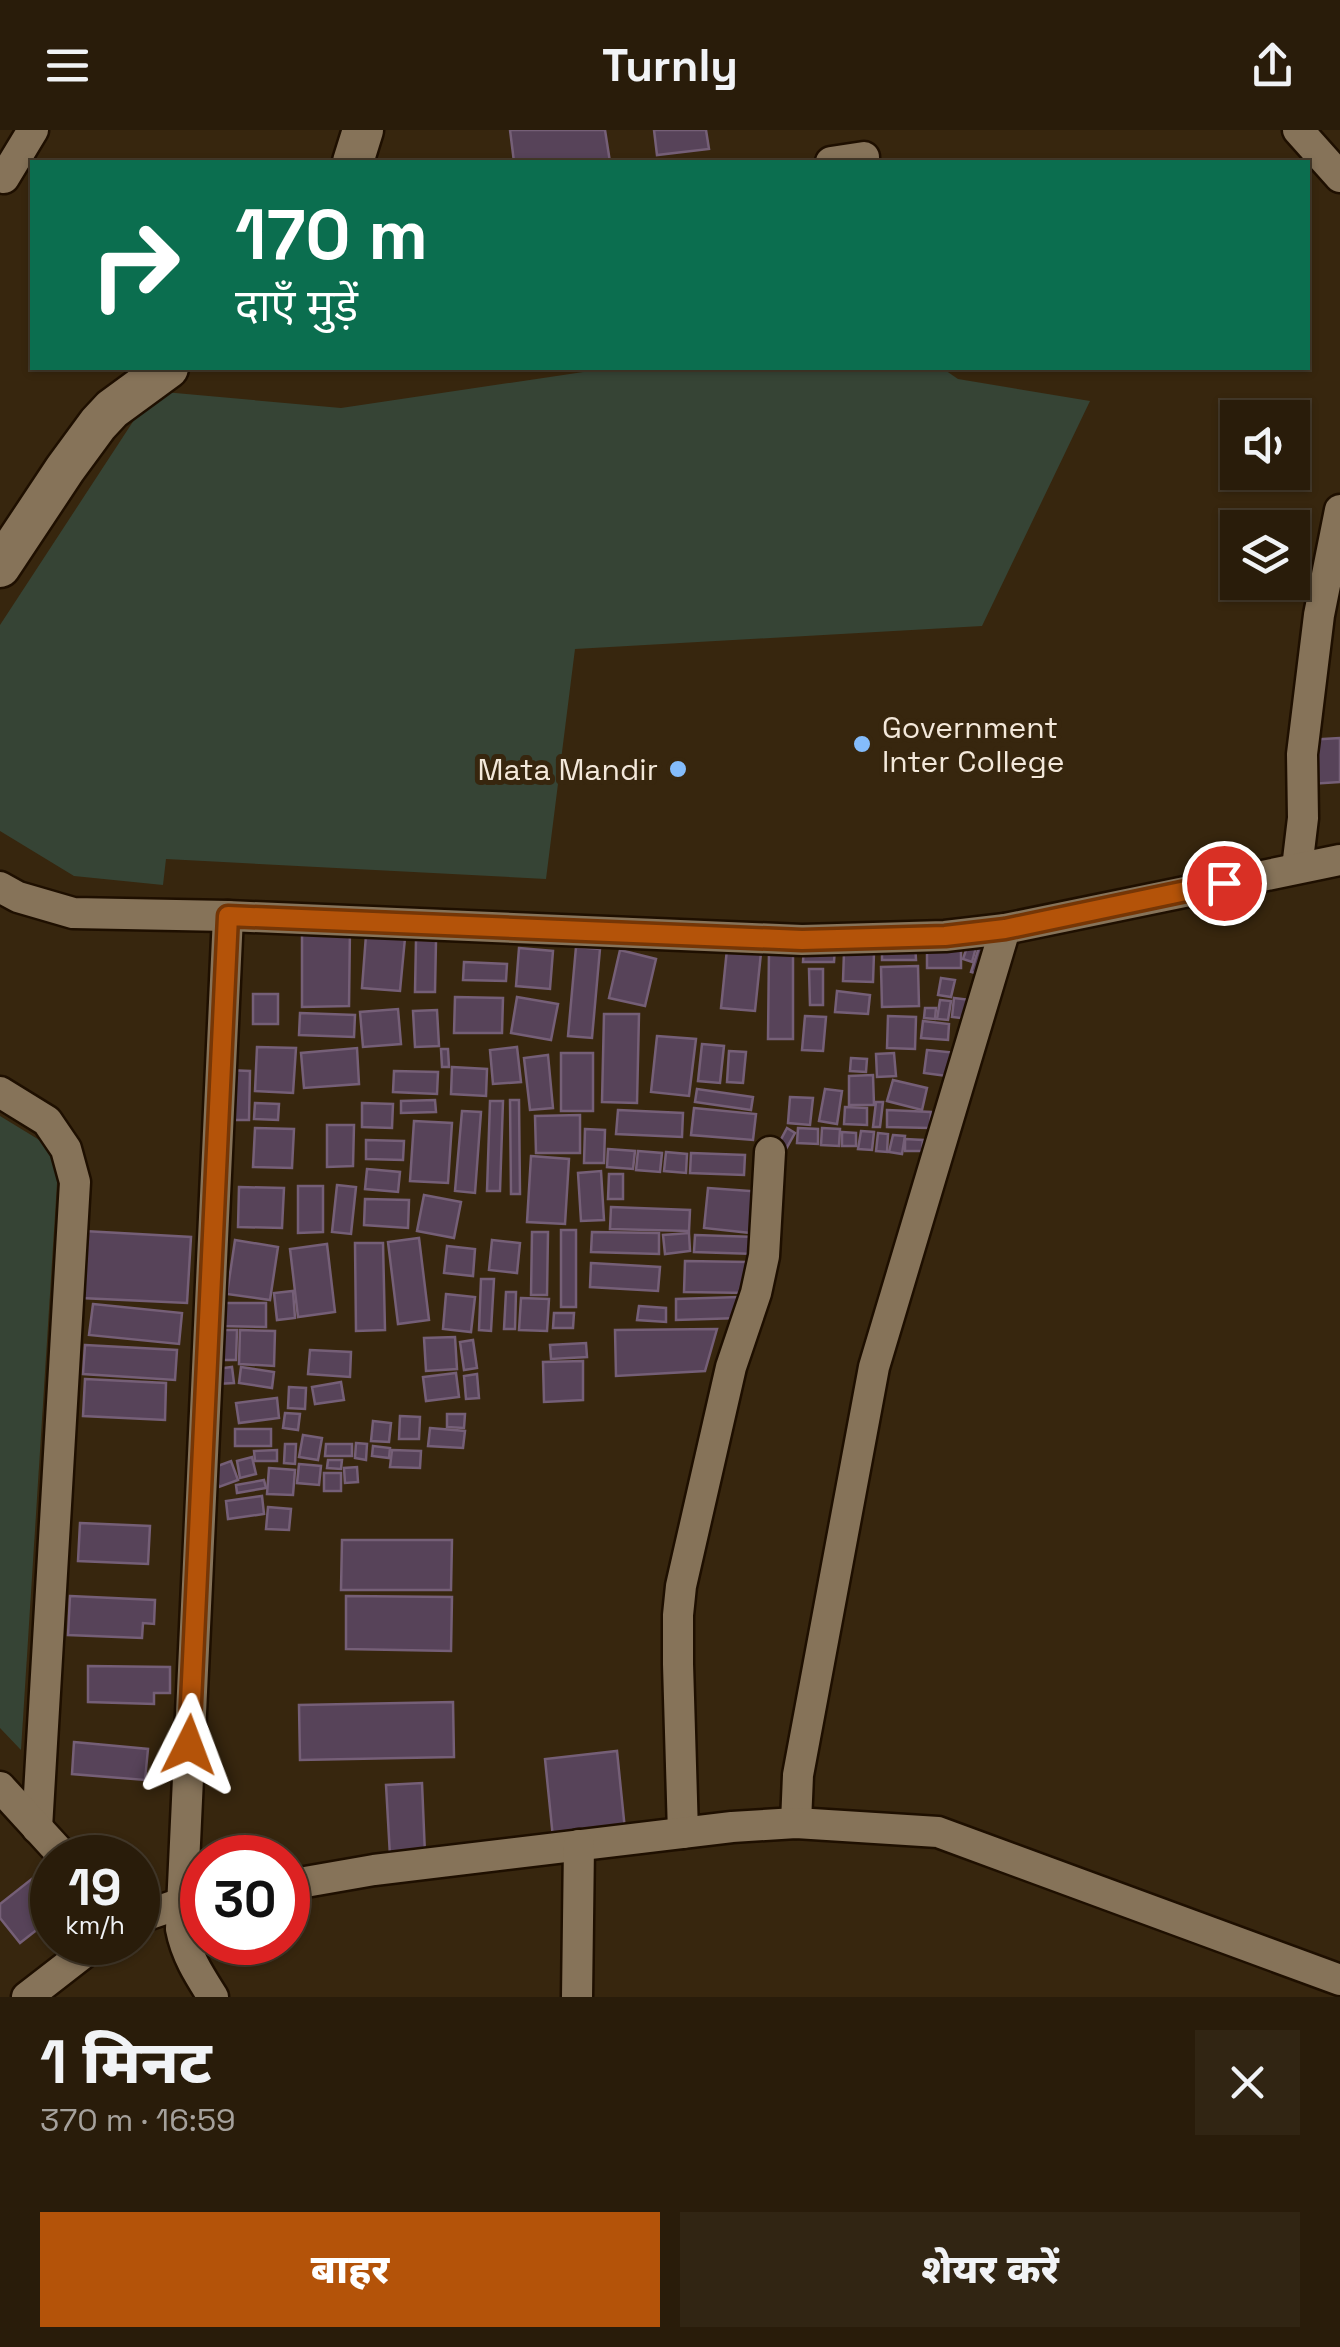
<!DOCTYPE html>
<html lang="hi">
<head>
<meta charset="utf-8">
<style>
  :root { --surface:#291c0a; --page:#312513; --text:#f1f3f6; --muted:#a5a19c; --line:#453a2b; --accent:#b45309 }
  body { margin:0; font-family:"Space Grotesk","Noto Sans Devanagari",sans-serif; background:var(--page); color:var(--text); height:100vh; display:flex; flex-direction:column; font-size:38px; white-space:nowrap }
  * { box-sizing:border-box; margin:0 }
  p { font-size:32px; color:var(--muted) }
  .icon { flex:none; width:55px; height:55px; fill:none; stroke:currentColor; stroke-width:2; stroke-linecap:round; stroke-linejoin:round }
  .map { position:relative; height:1867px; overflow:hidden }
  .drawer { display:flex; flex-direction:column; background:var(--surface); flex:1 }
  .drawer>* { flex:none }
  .hud { position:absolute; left:30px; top:30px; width:1280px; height:210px; border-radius:0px; box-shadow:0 2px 8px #0004,0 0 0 2px var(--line); background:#0b6e4f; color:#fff; overflow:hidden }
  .fabs { position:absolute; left:1220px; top:270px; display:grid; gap:20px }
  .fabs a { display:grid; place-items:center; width:90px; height:90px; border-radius:0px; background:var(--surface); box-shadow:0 2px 8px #0004,0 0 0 2px var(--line); font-size:50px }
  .speed { position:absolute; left:30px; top:1705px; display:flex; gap:20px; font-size:50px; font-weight:700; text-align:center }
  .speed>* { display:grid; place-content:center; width:130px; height:130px; border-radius:50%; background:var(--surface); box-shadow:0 2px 8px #0004,0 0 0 2px var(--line); line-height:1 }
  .speed small { font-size:25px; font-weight:400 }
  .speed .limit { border:15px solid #d22; background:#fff; color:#111 }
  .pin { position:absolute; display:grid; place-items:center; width:85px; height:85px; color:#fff; margin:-42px; border:5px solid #fff; border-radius:50%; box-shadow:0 2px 10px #0007 }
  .me { position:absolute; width:110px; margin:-55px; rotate:3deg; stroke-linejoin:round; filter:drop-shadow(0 0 8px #0008) }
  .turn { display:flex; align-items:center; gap:35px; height:210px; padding:0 40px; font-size:45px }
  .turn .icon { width:130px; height:130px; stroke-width:2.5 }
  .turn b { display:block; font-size:70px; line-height:85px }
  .round { display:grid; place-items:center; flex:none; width:105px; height:105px; border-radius:0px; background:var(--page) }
  .summary { display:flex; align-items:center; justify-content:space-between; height:170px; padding:0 40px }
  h1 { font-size:60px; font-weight:800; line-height:75px }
  .cta { display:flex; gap:20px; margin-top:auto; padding:20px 40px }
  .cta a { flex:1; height:115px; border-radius:0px; background:var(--accent); color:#fff; font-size:40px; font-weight:800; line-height:115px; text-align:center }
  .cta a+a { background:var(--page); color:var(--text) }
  header { display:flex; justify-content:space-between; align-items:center; height:130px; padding:0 40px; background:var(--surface); font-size:45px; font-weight:800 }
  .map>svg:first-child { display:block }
  .green { fill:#364435 }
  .building { fill:#574359; stroke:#755f77; stroke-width:2.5 }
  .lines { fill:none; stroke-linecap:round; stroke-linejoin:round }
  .minor-casing { stroke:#1e0f00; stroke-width:35 }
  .tertiary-casing { stroke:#1e0f00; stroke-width:45 }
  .minor { stroke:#867359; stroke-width:30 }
  .tertiary { stroke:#867359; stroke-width:40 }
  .route-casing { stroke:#753606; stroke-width:25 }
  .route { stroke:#b45309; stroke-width:18 }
  .poi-dot { fill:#84bcfb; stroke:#37260e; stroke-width:4 }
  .labels { text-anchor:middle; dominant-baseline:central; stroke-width:10; stroke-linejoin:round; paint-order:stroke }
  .poi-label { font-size:30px; fill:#f3e8da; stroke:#37260e; text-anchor:start }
</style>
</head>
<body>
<header><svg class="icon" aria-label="menu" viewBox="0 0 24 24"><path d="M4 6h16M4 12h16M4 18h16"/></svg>Turnly<svg class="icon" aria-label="share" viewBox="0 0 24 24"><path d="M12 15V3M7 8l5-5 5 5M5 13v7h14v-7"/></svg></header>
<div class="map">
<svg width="1340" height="1867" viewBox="0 0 1340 1867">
  <rect width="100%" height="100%" fill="#37260e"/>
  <g class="green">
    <path d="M 610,238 L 942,238 L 958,249 L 1090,271 L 982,496 L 575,519 L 546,749 L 166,729 L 163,755 L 74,746 L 0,701 L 0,495 L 153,261 L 341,278 Z"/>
    <path d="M 0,986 L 59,1022 L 21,1620 L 0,1598 Z"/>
  </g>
  <g class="building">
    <path d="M 510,0 L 605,0 L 610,32 L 514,32 Z"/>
    <path d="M 654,0 L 706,0 L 709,19 L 657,25 Z"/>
    <path d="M 1340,608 L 1340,652 L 1310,654 L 1307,610 Z"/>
    <path d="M 302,797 L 350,797 L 349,876 L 302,877 Z"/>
    <path d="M 366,805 L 405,808 L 400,861 L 362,858 Z"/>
    <path d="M 983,805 L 997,809 L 985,846 L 971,842 Z"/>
    <path d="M 970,808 L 978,810 L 972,832 L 963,829 Z"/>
    <path d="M 416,810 L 436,810 L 435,862 L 415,862 Z"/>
    <path d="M 915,812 L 916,830 L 882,830 L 882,813 Z"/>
    <path d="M 804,816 L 835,816 L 834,832 L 803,832 Z"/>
    <path d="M 576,817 L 600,819 L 592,908 L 568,906 Z"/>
    <path d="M 519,818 L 553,821 L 550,859 L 516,856 Z"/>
    <rect x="927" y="818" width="34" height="20"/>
    <path d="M 727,819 L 761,823 L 755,881 L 721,878 Z"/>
    <path d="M 620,820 L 656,829 L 645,876 L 609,868 Z"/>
    <path d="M 769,820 L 793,820 L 793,909 L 768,909 Z"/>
    <path d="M 844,822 L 874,823 L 873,852 L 843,851 Z"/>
    <path d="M 464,832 L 507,834 L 506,851 L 463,850 Z"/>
    <path d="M 918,836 L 919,876 L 882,877 L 881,837 Z"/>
    <path d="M 809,839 L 823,839 L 823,875 L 810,875 Z"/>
    <path d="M 941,848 L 955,850 L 951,867 L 938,865 Z"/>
    <path d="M 837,861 L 870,865 L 868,884 L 835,882 Z"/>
    <rect x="253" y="864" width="25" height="30"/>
    <path d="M 455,867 L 503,868 L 502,903 L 454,903 Z"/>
    <path d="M 517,867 L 558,874 L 551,910 L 511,903 Z"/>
    <path d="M 954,868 L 971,870 L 970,889 L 952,887 Z"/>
    <path d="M 940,870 L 951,871 L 948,890 L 937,889 Z"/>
    <path d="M 925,878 L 936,878 L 935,889 L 924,888 Z"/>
    <path d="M 398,879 L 401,914 L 363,917 L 360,882 Z"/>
    <path d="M 437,880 L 439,916 L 415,917 L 413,881 Z"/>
    <path d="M 300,883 L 355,885 L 354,907 L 299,905 Z"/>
    <path d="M 604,884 L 639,884 L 637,973 L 602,972 Z"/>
    <path d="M 805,886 L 826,887 L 823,921 L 802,920 Z"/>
    <path d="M 888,886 L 916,887 L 915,919 L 887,918 Z"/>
    <path d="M 923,891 L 949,894 L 948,910 L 921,908 Z"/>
    <path d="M 657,906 L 696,909 L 689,966 L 651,962 Z"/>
    <path d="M 702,914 L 724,916 L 720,953 L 698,951 Z"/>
    <path d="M 257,917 L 296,918 L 293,963 L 255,961 Z"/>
    <path d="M 517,917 L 521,952 L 493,954 L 490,920 Z"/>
    <path d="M 357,918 L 359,954 L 304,958 L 301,923 Z"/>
    <path d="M 441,919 L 448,919 L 449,937 L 442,937 Z"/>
    <path d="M 927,920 L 958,923 L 955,947 L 924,943 Z"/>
    <path d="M 729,921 L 746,922 L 743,953 L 727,952 Z"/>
    <rect x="561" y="923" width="32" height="58"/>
    <path d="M 894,923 L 896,946 L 877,947 L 876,924 Z"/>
    <path d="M 548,925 L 553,978 L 530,980 L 524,928 Z"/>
    <path d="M 851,928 L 867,929 L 866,942 L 850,941 Z"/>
    <path d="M 452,937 L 487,939 L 486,966 L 451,964 Z"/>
    <path d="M 227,940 L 250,941 L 249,990 L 227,990 Z"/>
    <path d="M 394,941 L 438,942 L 437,964 L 393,962 Z"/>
    <path d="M 873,945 L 874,975 L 849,975 L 849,946 Z"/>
    <path d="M 893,950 L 927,958 L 922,980 L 887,971 Z"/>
    <path d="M 697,959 L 753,967 L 751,980 L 695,972 Z"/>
    <path d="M 825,959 L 842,961 L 837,994 L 819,991 Z"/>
    <path d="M 790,967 L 813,968 L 810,995 L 788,993 Z"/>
    <path d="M 435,970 L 436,982 L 401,983 L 401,971 Z"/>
    <path d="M 510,970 L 519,970 L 520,1064 L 511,1064 Z"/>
    <path d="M 490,971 L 503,971 L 500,1061 L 487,1061 Z"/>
    <path d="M 876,972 L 883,972 L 880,997 L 873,997 Z"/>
    <path d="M 255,973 L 279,974 L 278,990 L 254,989 Z"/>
    <path d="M 362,973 L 393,974 L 392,998 L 362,997 Z"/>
    <path d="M 845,977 L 867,978 L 867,995 L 844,994 Z"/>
    <path d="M 694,978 L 756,984 L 753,1010 L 691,1005 Z"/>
    <path d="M 618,980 L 683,983 L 682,1007 L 616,1004 Z"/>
    <path d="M 887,980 L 931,982 L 930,998 L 887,997 Z"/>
    <path d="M 462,981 L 481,982 L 475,1063 L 455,1061 Z"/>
    <path d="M 580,985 L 580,1023 L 536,1023 L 535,986 Z"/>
    <path d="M 414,991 L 452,993 L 448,1053 L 410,1051 Z"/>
    <path d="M 327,995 L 354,995 L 353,1036 L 327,1037 Z"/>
    <path d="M 255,998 L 294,999 L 292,1038 L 253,1037 Z"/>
    <path d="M 787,998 L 795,1003 L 786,1019 L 778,1015 Z"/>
    <path d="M 798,998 L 818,999 L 818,1014 L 797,1013 Z"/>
    <path d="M 822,998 L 840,999 L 839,1016 L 821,1015 Z"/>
    <path d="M 585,999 L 605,1000 L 604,1033 L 584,1033 Z"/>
    <path d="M 861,1001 L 874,1002 L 872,1020 L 858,1019 Z"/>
    <path d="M 842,1002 L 856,1003 L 856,1016 L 842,1016 Z"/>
    <path d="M 878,1003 L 888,1004 L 887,1022 L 876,1021 Z"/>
    <path d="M 893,1005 L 905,1006 L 902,1024 L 889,1022 Z"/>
    <path d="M 905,1009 L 923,1010 L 922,1021 L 905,1021 Z"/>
    <path d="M 366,1010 L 404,1011 L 403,1030 L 366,1029 Z"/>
    <path d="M 608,1019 L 635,1021 L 633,1039 L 607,1037 Z"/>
    <path d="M 638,1021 L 662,1023 L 660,1042 L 636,1040 Z"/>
    <path d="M 666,1022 L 687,1024 L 686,1043 L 664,1041 Z"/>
    <path d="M 691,1023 L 745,1025 L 744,1045 L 690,1043 Z"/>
    <path d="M 531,1026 L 569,1029 L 565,1094 L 527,1092 Z"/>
    <path d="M 367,1039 L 400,1042 L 398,1062 L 365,1059 Z"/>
    <path d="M 601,1041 L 604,1090 L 581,1091 L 578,1043 Z"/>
    <path d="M 609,1044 L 623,1044 L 623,1069 L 608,1069 Z"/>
    <path d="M 337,1055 L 356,1057 L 351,1104 L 332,1102 Z"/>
    <path d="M 298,1056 L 323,1056 L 323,1102 L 298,1103 Z"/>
    <path d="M 239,1057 L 284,1058 L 282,1098 L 238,1097 Z"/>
    <path d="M 708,1058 L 764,1062 L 760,1104 L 704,1098 Z"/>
    <path d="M 424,1065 L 461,1072 L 454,1108 L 417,1101 Z"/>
    <path d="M 365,1069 L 409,1070 L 408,1098 L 364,1095 Z"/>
    <path d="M 611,1077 L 690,1080 L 689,1101 L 610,1099 Z"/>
    <rect x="561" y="1100" width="15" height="77"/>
    <path d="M 84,1101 L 191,1107 L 187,1173 L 81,1168 Z"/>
    <path d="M 532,1102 L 548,1102 L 547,1165 L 531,1165 Z"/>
    <path d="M 592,1102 L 659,1103 L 659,1124 L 591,1122 Z"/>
    <path d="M 689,1103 L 690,1121 L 665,1124 L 663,1105 Z"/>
    <path d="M 695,1105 L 756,1107 L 755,1124 L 694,1122 Z"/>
    <path d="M 419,1108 L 429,1190 L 398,1194 L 388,1112 Z"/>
    <path d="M 235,1110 L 278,1117 L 270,1170 L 227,1164 Z"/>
    <path d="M 492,1110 L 520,1113 L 517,1143 L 489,1140 Z"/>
    <path d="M 355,1113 L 383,1113 L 385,1200 L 356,1201 Z"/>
    <path d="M 327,1114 L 335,1182 L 298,1187 L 290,1119 Z"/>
    <path d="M 447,1116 L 475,1119 L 473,1146 L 444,1143 Z"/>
    <path d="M 685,1131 L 750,1132 L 749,1163 L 684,1162 Z"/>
    <path d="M 591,1133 L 660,1137 L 658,1161 L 590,1157 Z"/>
    <path d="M 481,1149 L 494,1149 L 491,1201 L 479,1200 Z"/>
    <path d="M 293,1161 L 295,1188 L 277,1190 L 274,1163 Z"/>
    <path d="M 506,1162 L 516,1162 L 515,1199 L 504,1199 Z"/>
    <path d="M 446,1164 L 475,1167 L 471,1202 L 443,1199 Z"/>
    <path d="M 739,1167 L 740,1188 L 676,1190 L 676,1169 Z"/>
    <path d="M 521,1168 L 549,1169 L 547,1201 L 519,1200 Z"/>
    <path d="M 222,1173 L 266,1173 L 266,1197 L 221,1196 Z"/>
    <path d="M 93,1174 L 182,1183 L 179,1214 L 89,1205 Z"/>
    <path d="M 639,1176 L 666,1178 L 666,1192 L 637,1190 Z"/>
    <path d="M 554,1183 L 574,1183 L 573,1198 L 553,1198 Z"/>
    <path d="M 717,1199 L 705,1241 L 616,1246 L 615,1200 Z"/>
    <path d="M 218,1200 L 237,1200 L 236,1230 L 218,1230 Z"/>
    <path d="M 240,1200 L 275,1201 L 274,1236 L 239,1234 Z"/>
    <path d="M 455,1207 L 457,1239 L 426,1241 L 424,1208 Z"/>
    <path d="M 473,1210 L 477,1238 L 464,1240 L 460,1212 Z"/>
    <path d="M 586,1213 L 587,1227 L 551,1229 L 550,1215 Z"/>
    <path d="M 85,1215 L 177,1220 L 175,1250 L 83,1244 Z"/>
    <path d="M 310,1220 L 351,1222 L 350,1247 L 308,1244 Z"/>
    <path d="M 583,1231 L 583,1270 L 544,1272 L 543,1232 Z"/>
    <path d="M 232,1237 L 234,1253 L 216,1254 L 215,1239 Z"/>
    <path d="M 241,1237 L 274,1242 L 272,1258 L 239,1253 Z"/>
    <path d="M 456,1243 L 459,1267 L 426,1271 L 423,1247 Z"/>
    <path d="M 477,1244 L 479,1268 L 466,1269 L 464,1246 Z"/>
    <path d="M 85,1249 L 166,1253 L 165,1290 L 83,1286 Z"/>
    <path d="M 341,1252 L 344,1270 L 315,1274 L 312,1257 Z"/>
    <path d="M 289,1257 L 306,1258 L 305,1279 L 288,1278 Z"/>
    <path d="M 277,1268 L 279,1288 L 239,1293 L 236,1273 Z"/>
    <path d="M 285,1283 L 300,1284 L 298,1300 L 283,1298 Z"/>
    <path d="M 447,1284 L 465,1284 L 464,1298 L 447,1297 Z"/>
    <path d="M 400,1286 L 420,1287 L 419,1309 L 399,1309 Z"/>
    <path d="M 373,1291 L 391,1293 L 389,1312 L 371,1311 Z"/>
    <path d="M 430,1298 L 465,1301 L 463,1318 L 428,1316 Z"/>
    <rect x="235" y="1299" width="36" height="17"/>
    <path d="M 303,1305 L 322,1308 L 318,1330 L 299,1327 Z"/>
    <path d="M 356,1313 L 367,1314 L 366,1330 L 355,1328 Z"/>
    <path d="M 285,1314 L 296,1314 L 295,1334 L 284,1333 Z"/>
    <path d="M 326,1314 L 352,1314 L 352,1326 L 325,1326 Z"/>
    <path d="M 373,1316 L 390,1318 L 389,1328 L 372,1326 Z"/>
    <path d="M 277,1320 L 277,1331 L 255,1331 L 254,1321 Z"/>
    <path d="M 392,1320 L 421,1321 L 420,1338 L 390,1337 Z"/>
    <path d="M 252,1327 L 256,1344 L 240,1348 L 237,1331 Z"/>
    <path d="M 328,1330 L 342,1330 L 341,1339 L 327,1338 Z"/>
    <path d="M 231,1331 L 238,1350 L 219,1357 L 212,1338 Z"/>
    <path d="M 299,1334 L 321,1336 L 319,1355 L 297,1353 Z"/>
    <path d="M 357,1337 L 358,1352 L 345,1353 L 344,1338 Z"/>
    <path d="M 269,1338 L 295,1340 L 293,1365 L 267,1364 Z"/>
    <rect x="324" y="1343" width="17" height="18"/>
    <path d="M 264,1350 L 266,1358 L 237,1363 L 236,1355 Z"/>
    <path d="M 262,1366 L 264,1384 L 228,1389 L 226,1371 Z"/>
    <path d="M 268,1377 L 291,1379 L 289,1400 L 266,1399 Z"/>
    <path d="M 80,1393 L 150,1396 L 148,1434 L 78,1431 Z"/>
    <path d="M 342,1410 L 452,1410 L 451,1460 L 341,1460 Z"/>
    <path d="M 70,1466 L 155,1470 L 154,1494 L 143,1493 L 142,1508 L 68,1505 Z"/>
    <path d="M 346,1466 L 452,1467 L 451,1521 L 346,1519 Z"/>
    <path d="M 88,1536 L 170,1537 L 170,1563 L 154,1563 L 154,1574 L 88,1572 Z"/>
    <path d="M 453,1572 L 454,1627 L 300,1630 L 299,1575 Z"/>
    <path d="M 74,1612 L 148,1619 L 145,1650 L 72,1644 Z"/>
    <path d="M 617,1621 L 625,1700 L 553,1708 L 545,1629 Z"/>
    <path d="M 422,1653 L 425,1724 L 390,1726 L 386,1655 Z"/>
    <path d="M 52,1733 L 52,1788 L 20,1813 L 0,1788 L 0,1774 Z"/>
  </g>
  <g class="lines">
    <g class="minor-casing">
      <g id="minor">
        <path d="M 1298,0 L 1340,47"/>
        <path d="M 831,32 L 864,27"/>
        <path d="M 4,48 L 33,0"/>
        <path d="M 1297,738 L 1303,688 L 1302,624 L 1319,485 L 1340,380"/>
        <path d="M 0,757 L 18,767 L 73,783 L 228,786 L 802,810 L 945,806 L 1005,799 L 1340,730"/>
        <path d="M 0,962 L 47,991 L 66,1019 L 75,1052 L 37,1698"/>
        <path d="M 0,1657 L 65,1728"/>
        <path d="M 796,1693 L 798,1645 L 874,1237 L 1005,799"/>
        <path d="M 683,1703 L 678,1534 L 678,1485 L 681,1456 L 731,1237 L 756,1163 L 764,1126 L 770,1022"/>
        <path d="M 288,1755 L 374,1740 L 732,1697 L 796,1693 L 938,1702 L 1340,1850"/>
        <path d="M 138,1788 L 182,1773 L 197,1770"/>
        <path d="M 27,1867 L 98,1812"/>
        <path d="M 213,1867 C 199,1845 186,1825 181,1799 L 228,786"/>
        <path d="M 577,1867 L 579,1715"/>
      </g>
    </g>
    <g class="tertiary-casing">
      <g id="tertiary">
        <path d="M 353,32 L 363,0"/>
        <path d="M 0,437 L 65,339 L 98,294 L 112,279 L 168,238"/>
      </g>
    </g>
    <use href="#minor" class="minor"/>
    <use href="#tertiary" class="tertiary"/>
  </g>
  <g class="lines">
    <g class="route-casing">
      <path id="route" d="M 189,1615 L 228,786 L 802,810 L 945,806 L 1005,799 L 1224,753"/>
    </g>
    <use href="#route" class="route"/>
  </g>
  <g class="poi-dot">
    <circle cx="862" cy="614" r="10"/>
    <circle cx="678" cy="639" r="10"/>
  </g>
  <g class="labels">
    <g class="poi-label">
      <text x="882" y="597">Government<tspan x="882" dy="34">Inter College</tspan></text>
      <text x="658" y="639" text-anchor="end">Mata Mandir</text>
    </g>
  </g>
</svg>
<div class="fabs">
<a><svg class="icon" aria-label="sound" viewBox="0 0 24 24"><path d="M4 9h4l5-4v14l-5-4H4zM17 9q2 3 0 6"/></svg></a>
<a><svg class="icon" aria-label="layers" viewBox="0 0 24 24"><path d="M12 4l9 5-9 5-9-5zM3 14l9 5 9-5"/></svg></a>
</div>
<div class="speed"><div>19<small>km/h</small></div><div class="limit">30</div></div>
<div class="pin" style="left:1224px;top:753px;background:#d93025"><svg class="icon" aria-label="arrive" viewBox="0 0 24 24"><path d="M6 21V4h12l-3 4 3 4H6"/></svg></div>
<svg class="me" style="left:189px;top:1615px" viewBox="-20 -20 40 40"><path d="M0-17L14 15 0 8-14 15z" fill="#b45309" stroke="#fff" stroke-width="4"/></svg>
<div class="hud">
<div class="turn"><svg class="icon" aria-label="right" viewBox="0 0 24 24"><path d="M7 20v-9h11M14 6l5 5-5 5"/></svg><div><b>170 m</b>दाएँ मुड़ें</div></div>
</div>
</div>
<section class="drawer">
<div class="summary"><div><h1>1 मिनट</h1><p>370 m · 16:59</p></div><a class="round"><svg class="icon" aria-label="close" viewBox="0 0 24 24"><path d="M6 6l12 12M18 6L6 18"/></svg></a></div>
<div class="cta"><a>बाहर</a><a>शेयर करें</a></div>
</section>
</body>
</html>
